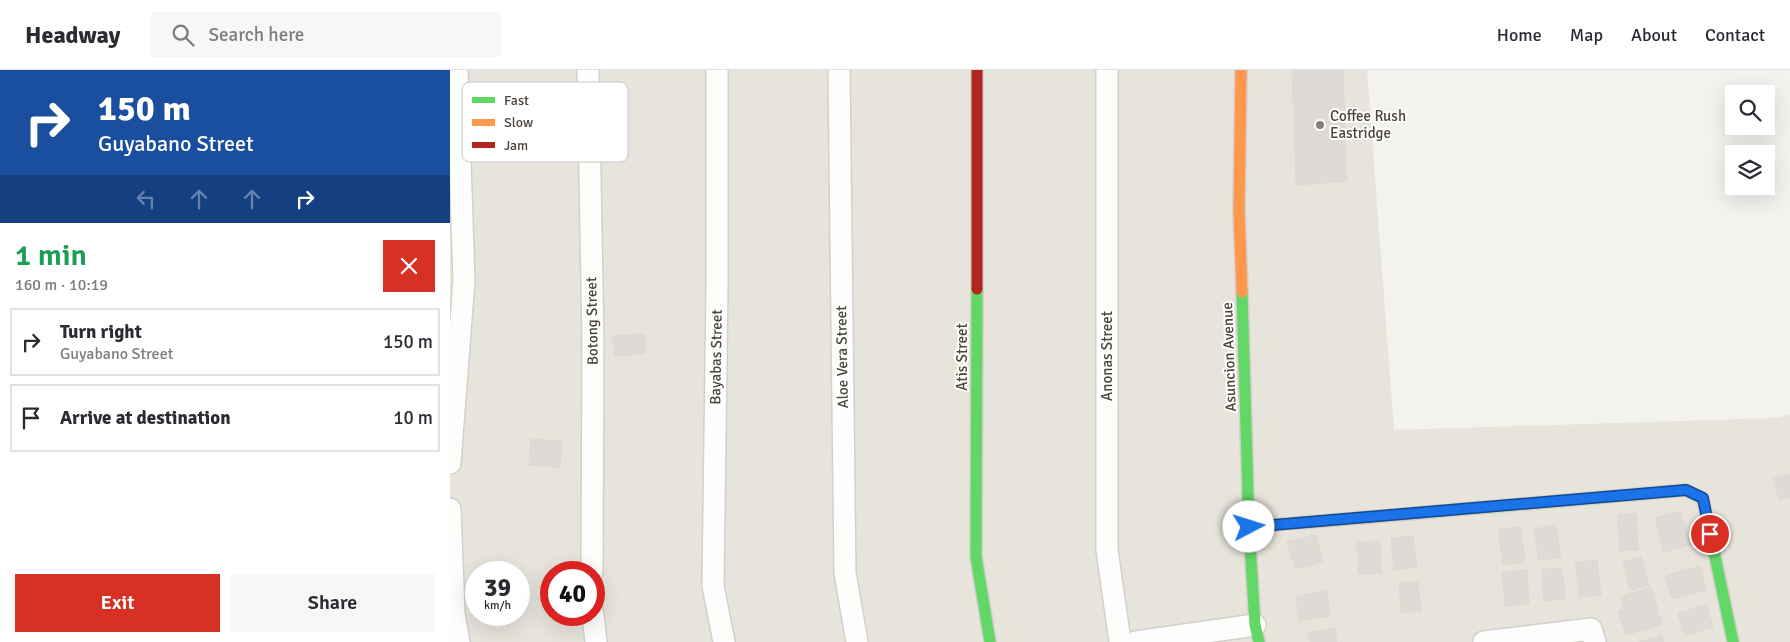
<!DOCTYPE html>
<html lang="en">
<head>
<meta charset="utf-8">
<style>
  :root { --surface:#fff; --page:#f7f7f7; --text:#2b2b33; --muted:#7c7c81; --line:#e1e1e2; --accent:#d93025 }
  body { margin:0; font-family:Signika,sans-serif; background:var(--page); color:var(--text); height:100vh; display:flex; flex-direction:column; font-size:19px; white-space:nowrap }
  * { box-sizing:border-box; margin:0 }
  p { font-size:16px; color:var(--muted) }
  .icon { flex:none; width:28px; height:28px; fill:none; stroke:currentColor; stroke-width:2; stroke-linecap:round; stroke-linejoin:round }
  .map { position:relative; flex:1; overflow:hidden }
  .side { display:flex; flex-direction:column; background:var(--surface); width:450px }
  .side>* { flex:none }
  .hud { background:#1a4fa0; color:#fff; overflow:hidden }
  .tools { position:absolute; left:1275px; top:15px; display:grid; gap:10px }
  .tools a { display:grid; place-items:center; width:50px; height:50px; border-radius:0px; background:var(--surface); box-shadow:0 5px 20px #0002; font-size:25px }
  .speed { position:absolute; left:15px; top:491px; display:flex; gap:10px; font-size:25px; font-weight:700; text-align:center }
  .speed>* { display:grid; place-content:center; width:65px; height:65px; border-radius:50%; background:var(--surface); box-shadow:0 5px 20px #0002; line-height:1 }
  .speed small { font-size:12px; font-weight:400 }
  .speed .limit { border:8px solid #d22; background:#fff; color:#111 }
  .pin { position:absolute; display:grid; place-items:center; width:42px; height:42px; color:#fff; margin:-21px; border:2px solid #fff; border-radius:50%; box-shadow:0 1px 5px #0007 }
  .me { position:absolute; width:55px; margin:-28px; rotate:85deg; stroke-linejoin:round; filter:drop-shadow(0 0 4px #0008) }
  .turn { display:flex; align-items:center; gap:18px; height:105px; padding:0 15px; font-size:22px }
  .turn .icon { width:65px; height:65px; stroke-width:2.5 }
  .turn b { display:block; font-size:35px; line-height:42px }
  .lanes { display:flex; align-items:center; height:48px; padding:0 15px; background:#0003; justify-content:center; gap:25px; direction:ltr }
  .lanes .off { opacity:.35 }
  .round { display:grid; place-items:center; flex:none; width:52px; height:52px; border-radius:0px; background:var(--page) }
  .overview { display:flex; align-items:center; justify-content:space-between; height:85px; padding:0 15px }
  h1 { font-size:30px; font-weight:600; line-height:38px; color:#1e9e55 }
  .action { display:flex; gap:10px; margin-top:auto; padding:10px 15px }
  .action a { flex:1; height:58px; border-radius:0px; background:var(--accent); color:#fff; font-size:20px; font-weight:600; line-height:58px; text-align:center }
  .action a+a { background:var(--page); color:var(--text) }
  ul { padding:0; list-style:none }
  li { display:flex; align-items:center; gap:15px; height:68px; margin:0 10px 8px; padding:0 5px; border:2px solid var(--line); border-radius:0px }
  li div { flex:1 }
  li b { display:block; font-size:19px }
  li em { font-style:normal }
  header { display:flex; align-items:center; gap:30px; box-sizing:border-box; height:70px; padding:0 25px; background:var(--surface); border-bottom:1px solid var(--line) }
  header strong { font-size:24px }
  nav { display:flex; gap:28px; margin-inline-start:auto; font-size:18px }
  .search { width:350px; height:45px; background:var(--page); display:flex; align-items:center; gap:12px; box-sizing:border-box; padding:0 18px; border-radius:0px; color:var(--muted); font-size:19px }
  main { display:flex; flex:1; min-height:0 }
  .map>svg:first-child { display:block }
  .residential { fill:#e7e4dc; fill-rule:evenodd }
  .green { fill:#e1eecf }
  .building { fill:#dedbd6; stroke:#dcd9d4 }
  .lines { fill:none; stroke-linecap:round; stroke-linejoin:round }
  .street-casing { stroke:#d2d0cb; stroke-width:24 }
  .fast-casing { stroke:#d3cfc5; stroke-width:14 }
  .slow-casing { stroke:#d3cfc5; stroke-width:14 }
  .jam-casing { stroke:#d3cfc5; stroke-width:14 }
  .street { stroke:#fdfdfc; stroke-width:21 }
  .fast { stroke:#63d668; stroke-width:11 }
  .slow { stroke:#ff974d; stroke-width:11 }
  .jam { stroke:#b3261e; stroke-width:11 }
  .route-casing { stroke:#114b97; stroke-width:12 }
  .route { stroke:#1a73e8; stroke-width:9 }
  .poi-dot { fill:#868178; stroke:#fff; stroke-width:2 }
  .labels { text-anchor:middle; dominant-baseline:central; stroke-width:4; stroke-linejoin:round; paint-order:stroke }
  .poi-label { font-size:15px; fill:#4b4439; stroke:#fff; text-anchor:start }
  .street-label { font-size:15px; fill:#4b4439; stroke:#fff }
  .key { fill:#fff; stroke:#c9c7c4; stroke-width:1 }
  .key-label { font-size:14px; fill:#4b4439 }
</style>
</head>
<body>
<header>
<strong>Headway</strong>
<div class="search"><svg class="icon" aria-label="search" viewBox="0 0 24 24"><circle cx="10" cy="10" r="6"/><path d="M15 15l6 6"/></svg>Search here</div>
<nav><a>Home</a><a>Map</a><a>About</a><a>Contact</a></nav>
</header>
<main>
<section class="side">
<div class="hud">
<div class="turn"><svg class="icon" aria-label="right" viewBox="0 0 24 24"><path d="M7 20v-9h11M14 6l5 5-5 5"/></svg><div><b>150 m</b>Guyabano Street</div></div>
<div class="lanes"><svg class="icon off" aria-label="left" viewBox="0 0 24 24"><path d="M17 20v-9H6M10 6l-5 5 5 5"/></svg><svg class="icon off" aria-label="ahead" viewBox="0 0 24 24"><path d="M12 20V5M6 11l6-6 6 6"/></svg><svg class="icon off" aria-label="ahead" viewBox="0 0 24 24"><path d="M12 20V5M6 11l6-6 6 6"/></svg><svg class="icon" aria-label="right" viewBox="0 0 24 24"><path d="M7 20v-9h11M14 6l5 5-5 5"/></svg></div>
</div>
<div class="overview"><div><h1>1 min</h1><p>160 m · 10:19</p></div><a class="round" style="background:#d93025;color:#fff"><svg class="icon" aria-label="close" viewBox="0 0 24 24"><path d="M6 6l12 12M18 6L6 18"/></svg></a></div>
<ul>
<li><svg class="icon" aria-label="right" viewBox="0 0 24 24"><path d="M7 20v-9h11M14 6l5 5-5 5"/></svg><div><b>Turn right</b><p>Guyabano Street</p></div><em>150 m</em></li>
<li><svg class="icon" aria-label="arrive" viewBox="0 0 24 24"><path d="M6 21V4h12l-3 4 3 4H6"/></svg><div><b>Arrive at destination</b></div><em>10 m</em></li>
</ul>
<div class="action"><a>Exit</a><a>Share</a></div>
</section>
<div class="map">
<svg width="1340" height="572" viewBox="0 0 1340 572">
  <rect width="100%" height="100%" fill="#f4f2ee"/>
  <path class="residential" d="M 0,0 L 917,0 L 944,360 L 1323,348 L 1340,345 L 1340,572 L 0,572 ZM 26,502 L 69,502 L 69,545 L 26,545 ZM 101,502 L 144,502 L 144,545 L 101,545 Z"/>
  <path class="green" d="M 0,116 L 4,209 L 0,262 Z"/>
  <g class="building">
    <path d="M 842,0 L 893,0 L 897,111 L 846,115 Z"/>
    <path d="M 195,264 L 195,284 L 164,286 L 163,266 Z"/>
    <path d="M 81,369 L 112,371 L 110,397 L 79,395 Z"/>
    <path d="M 1340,404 L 1340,428 L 1329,430 L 1324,408 Z"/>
    <path d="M 1231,441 L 1240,475 L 1214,482 L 1205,448 Z"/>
    <path d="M 1186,444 L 1188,480 L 1170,481 L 1168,445 Z"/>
    <path d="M 1106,455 L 1111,487 L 1089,490 L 1084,459 Z"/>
    <path d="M 1071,457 L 1075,492 L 1053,495 L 1049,459 Z"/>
    <path d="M 866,465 L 873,491 L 845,499 L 837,472 Z"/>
    <path d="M 963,466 L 967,497 L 944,500 L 941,468 Z"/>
    <path d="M 930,471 L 931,503 L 908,504 L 907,472 Z"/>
    <path d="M 1191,487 L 1199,515 L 1180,520 L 1173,492 Z"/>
    <path d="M 1147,490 L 1151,525 L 1130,527 L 1125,493 Z"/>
    <path d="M 1250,496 L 1256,520 L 1222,529 L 1215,506 Z"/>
    <path d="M 1112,498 L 1115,529 L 1094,531 L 1091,500 Z"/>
    <path d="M 1077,500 L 1079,534 L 1055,536 L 1052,502 Z"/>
    <path d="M 968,511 L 971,541 L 951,543 L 949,513 Z"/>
    <path d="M 1201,517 L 1212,554 L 1176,565 L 1168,541 L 1174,539 L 1170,527 Z"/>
    <path d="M 876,520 L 881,546 L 850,551 L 846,527 Z"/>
    <path d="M 1256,535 L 1263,557 L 1235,566 L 1228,543 Z"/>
    <path d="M 885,558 L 887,572 L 860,572 L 858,563 Z"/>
    <path d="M 1212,565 L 1214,572 L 1189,572 Z"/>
  </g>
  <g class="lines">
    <g class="street-casing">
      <g id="street">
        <path d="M 138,0 L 143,270 L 142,502"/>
        <path d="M 267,0 L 267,217 L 263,516 L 274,572"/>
        <path d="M 389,0 L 395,503 L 407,572"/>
        <path d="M 657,0 L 657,480 L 670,572"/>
        <path d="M 0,393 L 14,210 L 7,0"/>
        <path d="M 0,439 L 4,543 L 9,572"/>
        <path d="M 143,545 L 146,572"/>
        <path d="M 686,572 L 805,555"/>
        <path d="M 1034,572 L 1141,559 L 1145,572"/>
      </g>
    </g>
    <g class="fast-casing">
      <g id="fast">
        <path d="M 527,219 L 526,487 L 540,572"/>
        <path d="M 792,222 L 799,457 L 805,555 L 809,572"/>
        <path d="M 969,443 L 1236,420 L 1253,429 L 1283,572"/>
      </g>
    </g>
    <g class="slow-casing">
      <g id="slow">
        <path d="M 791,0 L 789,142 L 792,222"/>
        <path d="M 799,457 L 969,443"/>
      </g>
    </g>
    <g class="jam-casing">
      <path id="jam" d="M 527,219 L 527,0"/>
    </g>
    <use href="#street" class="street"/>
    <use href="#fast" class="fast"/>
    <use href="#slow" class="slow"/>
    <use href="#jam" class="jam"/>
  </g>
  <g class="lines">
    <g class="route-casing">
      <path id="route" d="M 799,457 L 1236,420 L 1253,428 L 1260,464"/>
    </g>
    <use href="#route" class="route"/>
  </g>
  <circle class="poi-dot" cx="870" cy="55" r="5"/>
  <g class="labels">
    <g class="poi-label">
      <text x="880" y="46">Coffee Rush<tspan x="880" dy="17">Eastridge</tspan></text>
    </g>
    <g class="street-label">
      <text transform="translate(142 251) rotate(-91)">Botong Street</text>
      <text transform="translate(657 286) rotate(-90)">Anonas Street</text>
      <text transform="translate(266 287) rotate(-89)">Bayabas Street</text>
      <text transform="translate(392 287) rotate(-91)">Aloe Vera Street</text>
      <text transform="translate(512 287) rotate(-90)">Atis Street</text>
      <text transform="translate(779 287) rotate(-92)">Asuncion Avenue</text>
    </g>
  </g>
  <rect x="12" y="12" width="166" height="80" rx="8" class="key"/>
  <rect x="22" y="27" width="23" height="6" fill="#63d668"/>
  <rect x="22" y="49" width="23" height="7" fill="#ff974d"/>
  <rect x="22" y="72" width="23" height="6" fill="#b3261e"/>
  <g class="key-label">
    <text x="54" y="35">Fast</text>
    <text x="54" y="57">Slow</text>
    <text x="54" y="80">Jam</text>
  </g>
</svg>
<div class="tools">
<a><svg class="icon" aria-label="search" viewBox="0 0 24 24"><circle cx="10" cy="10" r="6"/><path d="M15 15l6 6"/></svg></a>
<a><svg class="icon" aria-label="layers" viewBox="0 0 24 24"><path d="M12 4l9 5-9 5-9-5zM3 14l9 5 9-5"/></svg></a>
</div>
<div class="speed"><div>39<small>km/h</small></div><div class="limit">40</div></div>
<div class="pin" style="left:1260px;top:464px;background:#d93025"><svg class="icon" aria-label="arrive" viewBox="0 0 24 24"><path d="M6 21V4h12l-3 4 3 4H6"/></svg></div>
<svg class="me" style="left:799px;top:457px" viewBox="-20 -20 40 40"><circle r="19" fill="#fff"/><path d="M0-13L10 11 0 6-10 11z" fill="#1a73e8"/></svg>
</div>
</main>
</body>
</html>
